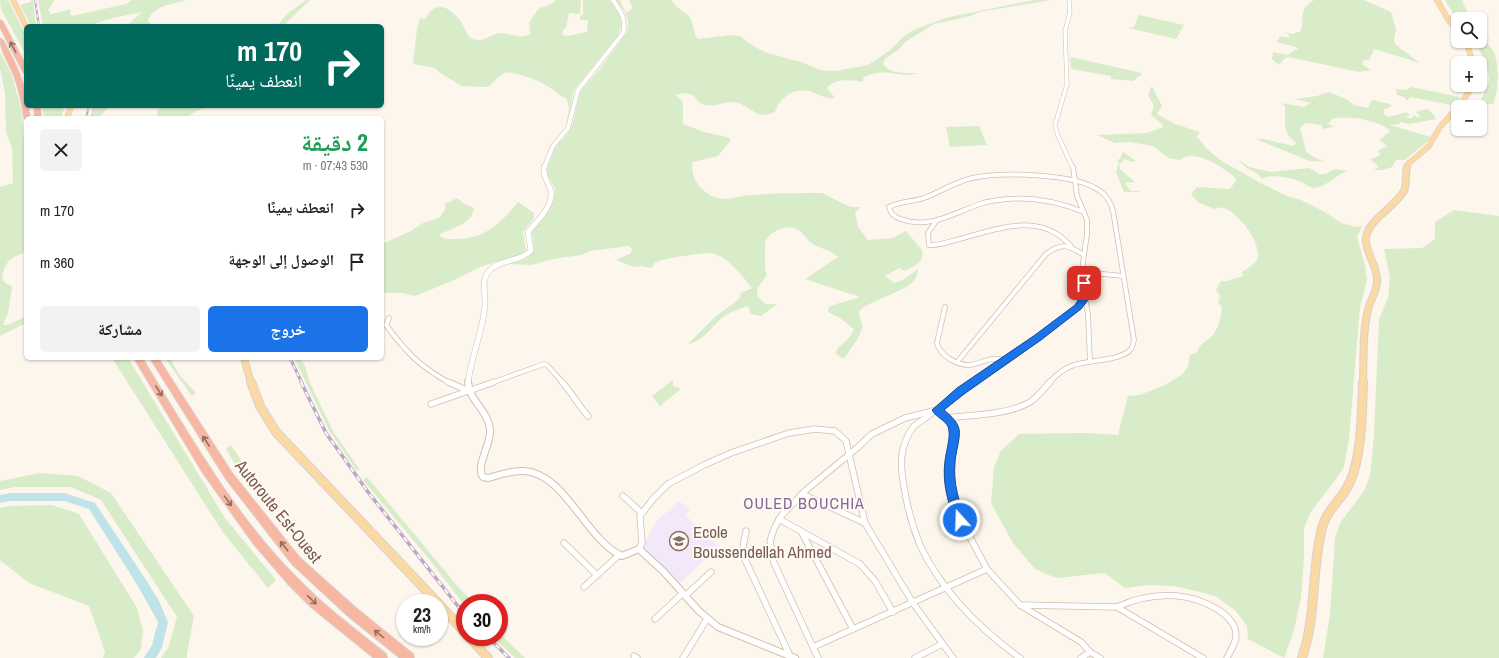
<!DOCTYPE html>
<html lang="ar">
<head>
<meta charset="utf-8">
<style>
  :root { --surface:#fff; --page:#f2f2f2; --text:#222; --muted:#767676; --accent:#1a73e8 }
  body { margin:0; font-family:"Archivo Narrow","Noto Naskh Arabic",sans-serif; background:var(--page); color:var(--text); direction:rtl; height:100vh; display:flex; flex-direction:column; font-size:15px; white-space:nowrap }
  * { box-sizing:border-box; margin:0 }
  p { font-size:13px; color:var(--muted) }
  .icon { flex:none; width:22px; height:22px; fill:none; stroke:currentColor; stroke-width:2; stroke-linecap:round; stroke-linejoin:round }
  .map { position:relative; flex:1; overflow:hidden; direction:ltr }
  .drawer { position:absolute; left:24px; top:116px; width:360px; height:244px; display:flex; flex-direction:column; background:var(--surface); border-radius:6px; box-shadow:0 1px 3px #0004; direction:rtl }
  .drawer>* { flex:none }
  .top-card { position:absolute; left:24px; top:24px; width:360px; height:84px; border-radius:6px; box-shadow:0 1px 3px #0004; direction:rtl; background:#00695c; color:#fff; overflow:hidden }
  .controls { position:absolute; left:1451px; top:12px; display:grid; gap:8px }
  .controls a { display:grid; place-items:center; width:36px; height:36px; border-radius:6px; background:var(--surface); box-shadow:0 1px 3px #0004; font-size:20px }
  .speed { position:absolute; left:396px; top:594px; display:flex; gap:8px; font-size:20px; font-weight:700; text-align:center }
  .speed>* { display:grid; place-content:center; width:52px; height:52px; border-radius:50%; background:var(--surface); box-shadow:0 1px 3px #0004; line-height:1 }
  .speed small { font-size:10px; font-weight:400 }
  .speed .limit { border:6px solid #d22; background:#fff; color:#111 }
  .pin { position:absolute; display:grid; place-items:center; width:34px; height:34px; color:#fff; margin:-17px; border-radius:8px; box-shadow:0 2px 6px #0006 }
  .me { position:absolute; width:44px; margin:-22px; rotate:340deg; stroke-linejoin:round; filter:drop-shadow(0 0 3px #0008) }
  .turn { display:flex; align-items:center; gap:14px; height:84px; padding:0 16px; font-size:18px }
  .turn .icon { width:52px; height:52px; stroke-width:2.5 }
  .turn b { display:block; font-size:28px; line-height:34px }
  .round { display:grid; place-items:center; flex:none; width:42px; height:42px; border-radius:6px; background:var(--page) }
  .head { display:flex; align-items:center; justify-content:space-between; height:68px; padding:0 16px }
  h1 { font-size:24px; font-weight:700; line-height:30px; color:#1e9e55 }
  .action { display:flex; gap:8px; margin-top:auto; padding:8px 16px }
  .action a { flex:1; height:46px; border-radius:6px; background:var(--accent); color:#fff; font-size:16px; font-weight:700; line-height:46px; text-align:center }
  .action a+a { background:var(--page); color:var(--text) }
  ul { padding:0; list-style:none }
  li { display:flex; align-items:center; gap:12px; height:52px; padding:0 16px }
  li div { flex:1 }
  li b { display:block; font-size:15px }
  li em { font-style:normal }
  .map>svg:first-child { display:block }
  .education { fill:#f3e8fa }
  .green { fill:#d8ecc9 }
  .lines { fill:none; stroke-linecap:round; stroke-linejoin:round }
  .river { fill:#bfe3e8; fill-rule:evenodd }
  .minor-far2-casing { stroke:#d1beb0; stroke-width:4.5 }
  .minor-far1-casing { stroke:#d1beb0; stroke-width:5.5 }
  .minor-casing { stroke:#d1beb0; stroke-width:7 }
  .tertiary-far2-casing { stroke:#d1beb0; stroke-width:5 }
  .tertiary-far1-casing { stroke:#d1beb0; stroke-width:6 }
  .tertiary-casing { stroke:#d1beb0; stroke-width:8 }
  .primary-far2-casing { stroke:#dad1cd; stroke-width:6 }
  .primary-far1-casing { stroke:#dad1cd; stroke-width:8 }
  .primary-casing { stroke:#dad1cd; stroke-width:10 }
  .motorway-casing { stroke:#dad1cd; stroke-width:2 }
  .minor-far2 { stroke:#fff; stroke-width:3.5 }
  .minor-far1 { stroke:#fff; stroke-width:4 }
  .minor { stroke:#fff; stroke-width:5.5 }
  .tertiary-far2 { stroke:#fff; stroke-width:4 }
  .tertiary-far1 { stroke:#fff; stroke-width:5 }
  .tertiary { stroke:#fff; stroke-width:6 }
  .primary-far2 { stroke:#fbd9a5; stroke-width:5 }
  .primary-far1 { stroke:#fbd9a5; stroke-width:6 }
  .primary { stroke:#fbd9a5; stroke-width:8 }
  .motorway { fill:#f7b7a3; fill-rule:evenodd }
  .rail-far2-casing { stroke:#b9a8c9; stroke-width:2 }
  .rail-far1-casing { stroke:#b9a8c9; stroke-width:3 }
  .rail-casing { stroke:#b9a8c9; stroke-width:3.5 }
  .rail-far2 { stroke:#fffaf3; stroke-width:1; stroke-dasharray:3.5; stroke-linecap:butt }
  .rail-far1 { stroke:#fffaf3; stroke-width:1.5; stroke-dasharray:4; stroke-linecap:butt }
  .rail { stroke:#fffaf3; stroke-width:2; stroke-dasharray:5.5; stroke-linecap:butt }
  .oneway { stroke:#936e5e }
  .route { fill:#1a73e8; stroke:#114b97 }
  .labels { text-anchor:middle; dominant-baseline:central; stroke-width:4; stroke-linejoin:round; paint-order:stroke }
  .quarter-label { font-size:16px; letter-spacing:1px; fill:#846695; stroke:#fffaf3 }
  .near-street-label { font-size:17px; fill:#7a5c4d; stroke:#fffaf3 }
  .near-education-label { font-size:17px; fill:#785e54; stroke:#fffaf3; text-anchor:start }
</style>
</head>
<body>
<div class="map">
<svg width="1499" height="658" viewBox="0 0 1499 658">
  <rect width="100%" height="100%" fill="#fdf6ec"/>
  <path class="education" d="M 679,501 L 690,510 L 685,515 L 718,546 L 680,583 L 642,547 L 657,521 Z"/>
  <g class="green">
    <path d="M 0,0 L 8,0 L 26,36 L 26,55 L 1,9 Z"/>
    <path d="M 31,0 L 33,0 L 36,26 L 31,26 L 20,5 L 31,2 Z"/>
    <path d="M 38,0 L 53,0 L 54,1 L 48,10 L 51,14 L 71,9 L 70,14 L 72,16 L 126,4 L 132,0 L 187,0 C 174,4 153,5 148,21 L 152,26 L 122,26 L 130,23 L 142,12 L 113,18 L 88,26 L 43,26 Z"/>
    <path d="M 306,0 L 310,0 L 289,20 L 284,26 L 277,26 L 287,14 Z"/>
    <path d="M 555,0 L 581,0 L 580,14 L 569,13 L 566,27 L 563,30 L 562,35 L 568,36 L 587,32 L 588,21 L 580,19 L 580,17 L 583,14 L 583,0 L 609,0 C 618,12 626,20 618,35 L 574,90 L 566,128 L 569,108 L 567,99 C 559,96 558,93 552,89 C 544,83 514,70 505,73 C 499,75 493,83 488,87 L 462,86 L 440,73 L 435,68 L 413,64 L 417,29 L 420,18 L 425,19 C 435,1 447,5 459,19 C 463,24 466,33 470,38 C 485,44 489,34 500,33 C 510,33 520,40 530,34 L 529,23 L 538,9 L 553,3 Z"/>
    <path d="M 616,0 L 620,0 L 626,13 L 633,8 L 629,0 L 672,0 C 675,8 685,11 690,18 C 694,24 693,34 698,39 L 730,35 L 740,36 L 753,46 L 767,53 L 804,63 L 820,70 L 835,71 L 868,65 L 889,51 L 904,36 L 916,29 L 949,17 L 1034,0 L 1051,0 L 979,12 L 971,16 L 934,24 L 905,42 L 899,49 L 885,59 L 883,63 C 887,74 908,73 918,73 C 899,79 885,66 864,77 L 862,82 C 850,80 836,78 827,88 L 835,98 C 825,99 818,94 809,91 C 794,87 779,98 775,112 C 757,119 756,111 741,104 C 730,98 716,108 705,105 C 699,104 697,99 693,95 L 685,93 L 676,95 L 683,102 L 683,124 L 704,132 L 727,137 L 731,140 L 718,156 L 693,162 C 689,178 702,194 718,198 C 730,201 740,195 752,195 C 775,193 799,193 822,193 C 836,198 845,209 861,207 L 855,212 L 858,227 L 868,240 L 893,238 L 906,231 L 922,250 C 925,262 914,266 905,271 L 899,268 L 885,276 L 894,283 L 903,280 L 918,269 C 918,277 913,282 907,287 L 865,306 L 859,311 C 858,317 863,322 862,327 C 862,335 848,352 844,359 L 836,354 L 837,349 L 850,337 L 854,329 L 840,318 L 828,312 L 829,307 C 839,302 850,301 860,297 L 805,279 L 838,257 C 831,250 821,249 813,244 C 807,240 803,232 796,229 C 786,224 768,232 765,243 L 765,269 L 767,275 L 757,289 L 758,297 L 765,304 L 777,304 L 761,316 L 751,314 L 748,306 C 739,309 729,312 722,318 C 711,327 703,342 688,344 L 715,317 L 739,299 L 741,293 L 752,288 C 743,277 730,259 715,254 C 706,251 694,255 684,256 C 673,257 664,259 654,263 L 652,268 L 641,266 L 634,267 L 616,260 L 631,253 L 632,249 L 629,246 L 590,251 L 581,255 L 553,259 L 532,265 L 509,264 L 526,259 L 534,250 L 532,232 L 553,203 L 555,189 L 548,175 L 547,169 L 554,151 L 557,144 L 566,136 L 572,126 L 581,90 L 599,70 L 627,32 C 631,19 624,10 616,0 Z"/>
    <path d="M 1314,0 L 1364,0 L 1391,12 L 1396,29 L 1394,40 L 1396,45 L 1420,63 L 1374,49 L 1369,60 L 1364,60 L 1362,64 L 1371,70 L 1359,72 L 1288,57 L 1284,59 L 1279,65 L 1272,59 L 1273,52 L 1287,55 L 1299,48 L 1277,42 L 1280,36 L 1290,38 L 1288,34 L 1283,32 L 1293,34 L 1301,31 C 1305,16 1298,10 1314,0 Z"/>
    <path d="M 1445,0 L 1462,0 L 1470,19 L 1458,19 L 1458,22 Z"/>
    <path d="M 1139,15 L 1184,25 L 1176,39 L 1128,28 L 1134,27 Z"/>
    <path d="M 1491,39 L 1487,41 C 1489,47 1493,49 1495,54 C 1499,70 1499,89 1493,104 L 1489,104 L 1480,111 L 1480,107 L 1476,107 C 1480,102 1489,85 1489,79 C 1490,71 1479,48 1475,41 Z"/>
    <path d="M 0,52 L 11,73 L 21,108 L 26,166 L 26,252 C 10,258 5,261 2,278 L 5,283 L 12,286 C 12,292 9,306 8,313 C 6,317 4,321 3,325 L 8,325 L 26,316 L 26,323 L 0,336 L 0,187 L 13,183 L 12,148 L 6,132 L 5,93 L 0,69 Z"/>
    <path d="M 1070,57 L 1142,73 L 1141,75 L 1133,81 L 1111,79 L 1111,76 L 1071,69 Z"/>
    <path d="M 1152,86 L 1162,106 L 1157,114 L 1175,124 L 1197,131 L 1200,133 L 1196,137 L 1200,140 L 1204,146 L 1220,160 L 1257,181 L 1289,197 L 1299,199 L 1325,212 L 1341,223 L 1356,227 L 1362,226 L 1357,237 L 1365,265 L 1367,280 L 1360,307 L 1349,439 L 1344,467 L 1336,479 L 1310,513 L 1304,528 L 1304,559 L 1301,597 L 1294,630 L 1284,658 L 1248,639 L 1247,626 L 1236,611 L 1217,597 L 1201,592 L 1173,586 L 1149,585 L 1125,588 L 1105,573 L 1056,578 L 1035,569 L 1013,543 L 991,503 L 994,467 L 1001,451 L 1019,434 L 1085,433 L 1118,435 L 1128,396 L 1140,395 L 1165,385 L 1183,374 L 1188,366 L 1190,355 L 1197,352 C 1200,344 1205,342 1211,337 C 1219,329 1221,317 1222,307 L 1218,302 L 1220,296 L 1216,290 L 1221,281 L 1228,281 L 1243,276 L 1242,272 C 1247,269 1253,265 1257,260 C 1265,246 1231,198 1214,209 L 1198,202 L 1191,194 L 1197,187 L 1230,189 L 1237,179 C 1225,169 1195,147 1180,160 L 1168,158 L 1153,146 L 1130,142 L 1115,143 L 1097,135 L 1147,133 L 1163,127 L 1162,124 L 1151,115 L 1154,105 L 1148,96 L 1150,89 Z"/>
    <path d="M 1411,87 L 1460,97 L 1456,103 L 1451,105 L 1411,97 L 1407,100 L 1404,97 L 1397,95 L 1396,89 L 1406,90 Z"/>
    <path d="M 1329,92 L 1346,99 L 1354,105 L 1368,108 L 1372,100 L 1390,104 L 1392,106 L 1384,110 L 1384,114 L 1389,117 L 1407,112 L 1410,115 L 1407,116 L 1407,118 L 1412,118 L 1414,115 L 1419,118 L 1419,115 L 1416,113 L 1417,111 L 1428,109 L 1435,116 L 1436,119 L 1410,124 L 1400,122 L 1399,124 L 1390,125 L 1431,137 L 1428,141 L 1405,160 L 1396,160 L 1392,167 L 1383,170 L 1373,170 L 1378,168 L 1378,166 L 1370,159 L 1379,156 L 1380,154 L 1378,151 L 1387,146 L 1379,140 L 1385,136 L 1384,135 L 1389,133 L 1389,130 C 1378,120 1346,115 1332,119 L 1328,124 L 1334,127 L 1322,129 L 1322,125 L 1305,123 L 1300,128 L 1306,151 L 1310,155 L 1325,162 L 1310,161 L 1256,139 L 1264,139 L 1293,146 L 1296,143 L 1288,135 L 1285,127 L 1285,106 L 1281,103 L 1304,107 L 1311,103 L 1295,99 L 1317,96 Z"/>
    <path d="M 42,106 L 65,106 L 61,118 L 44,118 Z"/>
    <path d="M 93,106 L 109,106 L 99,118 L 90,118 Z"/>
    <path d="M 161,106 L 208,106 L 191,114 L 188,118 L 158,118 L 159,116 L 157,114 L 157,111 Z"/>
    <path d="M 979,126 L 987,145 L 950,147 L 946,127 Z"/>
    <path d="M 1123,152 L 1136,161 L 1133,162 L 1124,159 L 1119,165 L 1120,169 L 1135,182 L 1125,183 L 1131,191 L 1138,191 L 1139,192 L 1124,192 L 1116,172 L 1119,162 L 1117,160 L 1120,159 Z"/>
    <path d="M 1239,160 L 1249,167 L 1271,172 L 1309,168 L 1319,174 L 1325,174 L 1335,169 L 1348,171 C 1337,174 1326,187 1315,188 C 1310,188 1306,184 1301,182 C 1293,178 1270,173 1262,179 C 1257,170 1246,171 1239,160 Z"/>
    <path d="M 457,198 L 464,204 L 474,208 C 472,225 451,228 439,235 C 445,240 451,239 459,239 C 487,237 501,223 518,202 L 534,213 L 534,218 L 523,232 L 526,250 L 522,254 L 480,267 L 452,281 L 415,296 L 402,293 L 382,293 L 382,244 L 411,231 L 423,223 L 439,218 L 445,210 L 445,204 Z"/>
    <path d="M 1454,210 L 1499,216 L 1499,658 L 1323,658 L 1330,614 L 1335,538 L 1340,523 L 1364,491 L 1370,475 L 1374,434 L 1379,319 L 1388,298 L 1390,277 L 1384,249 L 1422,248 L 1435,239 L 1435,222 Z"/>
    <path d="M 112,358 L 128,358 L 225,518 L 276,580 L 268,588 L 222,531 Z"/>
    <path d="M 165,358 L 170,358 L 180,376 L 196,393 L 192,396 Z"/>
    <path d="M 294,358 L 300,358 L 305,366 L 310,383 L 333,431 L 359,469 L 357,471 L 330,432 Z"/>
    <path d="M 673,380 L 673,386 L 679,388 L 680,390 L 663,403 L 661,407 L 652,396 Z"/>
    <path d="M 231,445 L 261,491 L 270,500 L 265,504 L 236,466 L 226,449 Z"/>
    <path d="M 40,473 L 78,476 L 111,493 L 194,616 L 187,653 L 187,658 L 161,658 L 168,648 L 177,617 L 101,500 L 71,487 L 15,487 L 0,490 L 0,481 Z"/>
    <path d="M 367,477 L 459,588 L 472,601 L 481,597 L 483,603 L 465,603 L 465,606 L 429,559 L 363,480 Z"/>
    <path d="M 52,505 L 79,514 L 137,608 L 143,631 L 141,649 L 134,658 L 103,658 L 105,652 L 89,606 L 29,583 L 0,560 L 0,508 L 9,506 Z"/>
    <path d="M 499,633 L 525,658 L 515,658 L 493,637 L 499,637 Z"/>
  </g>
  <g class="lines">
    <path class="river" d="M 10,493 L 64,493 L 95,503 L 146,580 L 158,599 L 168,622 L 162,647 L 156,658 L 144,658 L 152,645 L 158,622 L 138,586 L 89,509 L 64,501 L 10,501 L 0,503 L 0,495 Z"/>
    <g class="minor-far2-casing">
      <path id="minor-far2" d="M 1069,0 L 1070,12 L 1065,31 L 1067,84 L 1055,125 L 1058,136 L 1073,168"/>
    </g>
    <g class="minor-far1-casing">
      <g id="minor-far1">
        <path d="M 936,221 L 928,233 L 929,245 C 938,246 947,242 956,240 C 988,232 1026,215 1057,234 C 1062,237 1067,242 1071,246"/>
        <path d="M 1083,272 L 1123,276"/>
        <path d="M 1085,297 L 1088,315 L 1090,361"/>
        <path d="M 945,307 L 937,343 C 940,356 957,365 969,365 C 976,365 982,361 988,360 C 994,358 1001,359 1007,359"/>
        <path d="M 389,318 L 386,325 C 406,352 420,367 450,383"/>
        <path d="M 958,361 L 1046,254 C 1062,242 1068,245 1084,255"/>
        <path d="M 491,383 L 544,364 L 547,365 L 563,383"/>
        <path d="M 974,383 L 1059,322 L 1078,307 L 1083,300 L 1083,262 L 1087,234 L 1087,220 L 1077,196 L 1073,167"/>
        <path d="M 1049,383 C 1056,375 1064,368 1074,365 C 1088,360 1122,361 1131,349 C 1133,347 1133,342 1134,340 L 1113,211 C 1111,203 1107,196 1100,191 C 1076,173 1001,172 972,178 C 955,182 940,192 924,198 C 913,202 900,201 889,207 C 891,214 894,217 901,219 C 930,230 955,212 983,203 C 990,201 999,200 1007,199 C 1034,197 1059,202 1084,212"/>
      </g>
    </g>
    <g class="minor-casing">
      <g id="minor">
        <path d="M 448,382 L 469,391"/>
        <path d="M 562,382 C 572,393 578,405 588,416"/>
        <path d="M 976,382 L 914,426 C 898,447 900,468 905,492 C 908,510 913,528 920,545 C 941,590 980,629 1020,658"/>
        <path d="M 431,404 L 494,382"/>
        <path d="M 946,418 C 972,415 1008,415 1030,402 C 1038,397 1044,388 1050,382"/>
        <path d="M 802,494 L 865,523"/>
        <path d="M 623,496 L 642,513"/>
        <path d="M 779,519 L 860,564 L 875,581 L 893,612"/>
        <path d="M 746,531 L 742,553 L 790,656"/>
        <path d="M 802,533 L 853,629"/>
        <path d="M 564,543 L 597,575"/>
        <path d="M 639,549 L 642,543 L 640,516 L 653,499 L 668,484 L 704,465 L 731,453 L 789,433 L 815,429 L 835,431 L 846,441 L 865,523 L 913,603 L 953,658"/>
        <path d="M 584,587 L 619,555"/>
        <path d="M 685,596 L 711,572"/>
        <path d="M 1020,605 L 1117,607 L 1203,658"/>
        <path d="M 1117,607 C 1150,592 1188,590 1220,611 C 1228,617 1236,624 1236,635 C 1236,644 1230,651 1227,658"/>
        <path d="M 655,619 L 682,594"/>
        <path d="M 813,647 L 987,569"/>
        <path d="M 634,656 L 637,658"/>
        <path d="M 683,658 L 707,619"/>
        <path d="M 818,658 L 774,563 L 770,541 L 774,529 L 781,516 L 806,490 L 857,448 L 872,434 L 905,418 L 937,410 L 950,421 L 954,430 L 949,463 L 950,484 L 957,513 L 987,569 L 1020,605 L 1081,642 L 1090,652 L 1100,658"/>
        <path d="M 915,658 L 942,644"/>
        <path d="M 1081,658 L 1090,652"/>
      </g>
    </g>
    <g class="tertiary-far2-casing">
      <path id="tertiary-far2" d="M 544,168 L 553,146 L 568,128 L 578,90 L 623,33 C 627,20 620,10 613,0"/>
    </g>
    <g class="tertiary-far1-casing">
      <path id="tertiary-far1" d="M 468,383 C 471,356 483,331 485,305 C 486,293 480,280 490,270 C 501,259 519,262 531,251 L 528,232 C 536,222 554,206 551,191 C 548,182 543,177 544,167"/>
    </g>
    <g class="tertiary-casing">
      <path id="tertiary" d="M 468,382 C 469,401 488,410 490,429 C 492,443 475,466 483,477 L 488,478 C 499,475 512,470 524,471 C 565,473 586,540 622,556 L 639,549 L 664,572 L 699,611 L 718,627 L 795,658"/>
    </g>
    <g class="primary-far2-casing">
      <g id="primary-far2">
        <path d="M 13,0 L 26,26"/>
        <path d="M 1437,0 L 1449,21 L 1458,30"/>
        <path d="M 1466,41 L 1473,63"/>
        <path d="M 67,118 L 71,106"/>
        <path d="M 1407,168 L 1408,164 L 1429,146 L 1440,127 L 1458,107 L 1474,85"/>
      </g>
    </g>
    <g class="primary-far1-casing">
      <g id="primary-far1">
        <path d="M 244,358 L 251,383"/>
        <path d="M 1363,383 C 1364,359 1362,333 1368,310 C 1370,300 1377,292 1377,281 C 1378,267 1364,250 1366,237 C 1370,218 1394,208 1404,191 C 1407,185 1405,174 1407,167"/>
      </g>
    </g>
    <g class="primary-casing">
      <g id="primary">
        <path d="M 251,382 L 260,406 L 276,432 L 438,603"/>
        <path d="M 439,604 L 465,633"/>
        <path d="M 469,637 L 488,658"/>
        <path d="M 1302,658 C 1317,614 1311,571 1322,528 C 1326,510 1343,499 1350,482 C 1362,455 1362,411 1363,382"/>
      </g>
    </g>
    <g class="motorway-casing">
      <g id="motorway">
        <path d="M 0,20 L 3,22 L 26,66 L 26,74 L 23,72 L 0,27 Z"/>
        <path d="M 0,38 L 3,40 C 14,61 26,82 26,106 L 28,106 L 30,118 L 26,118 L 26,120 L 24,118 C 22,104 19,89 14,76 C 10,64 0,51 0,38 Z"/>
        <path d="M 34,106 L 40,106 L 41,118 L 35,118 Z"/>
        <path d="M 134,358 L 142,358 C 188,433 235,517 298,579 C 325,607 356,630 386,654 L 387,658 L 374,658 L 311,607 L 289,585 L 253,543 L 203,473 Z"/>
        <path d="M 150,358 L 158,358 L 232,473 L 300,558 L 356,608 L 413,654 L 414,658 L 400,658 L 348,616 L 292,564 L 226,479 Z"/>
      </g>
    </g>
    <use href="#minor-far2" class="minor-far2"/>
    <use href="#minor-far1" class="minor-far1"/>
    <use href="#minor" class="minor"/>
    <use href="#tertiary-far2" class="tertiary-far2"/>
    <use href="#tertiary-far1" class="tertiary-far1"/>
    <use href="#tertiary" class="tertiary"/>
    <use href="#primary-far2" class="primary-far2"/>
    <use href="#primary-far1" class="primary-far1"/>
    <use href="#primary" class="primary"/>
    <use href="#motorway" class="motorway"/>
    <g class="rail-far2-casing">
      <g id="rail-far2">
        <path d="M 35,0 L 39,26"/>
        <path d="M 86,118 L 89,106"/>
      </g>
    </g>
    <g class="rail-far1-casing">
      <path id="rail-far1" d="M 290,358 L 302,383"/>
    </g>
    <g class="rail-casing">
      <g id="rail">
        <path d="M 301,382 L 326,433 L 368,492 L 465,615"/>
        <path d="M 488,637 L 509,658"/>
      </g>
    </g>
    <use href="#rail-far2" class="rail-far2"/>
    <use href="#rail-far1" class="rail-far1"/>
    <use href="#rail" class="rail"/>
  </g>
  <defs><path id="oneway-shaft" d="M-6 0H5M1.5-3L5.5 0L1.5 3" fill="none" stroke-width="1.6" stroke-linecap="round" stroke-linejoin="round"/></defs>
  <g class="oneway">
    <use href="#oneway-shaft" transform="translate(13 47) rotate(-118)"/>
    <use href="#oneway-shaft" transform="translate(159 391) rotate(58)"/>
    <use href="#oneway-shaft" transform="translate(206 441) rotate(-123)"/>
    <use href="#oneway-shaft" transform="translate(228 501) rotate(54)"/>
    <use href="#oneway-shaft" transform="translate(284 546) rotate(-129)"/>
    <use href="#oneway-shaft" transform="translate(312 600) rotate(43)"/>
    <use href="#oneway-shaft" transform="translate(379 634) rotate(-142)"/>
  </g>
  <path class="route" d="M 1081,280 L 1087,280 L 1088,283 L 1088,300 L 1081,309 L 1041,340 L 964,394 L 944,410 C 950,415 957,421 959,429 C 961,437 955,454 955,463 C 953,483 959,502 966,520 L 964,524 L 960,525 L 957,524 C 948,505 942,482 945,461 C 946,452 950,440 949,431 C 949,421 936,418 932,410 L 957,388 L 1035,335 L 1075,305 L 1079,299 Z"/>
  <defs>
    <g id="school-ring" transform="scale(1)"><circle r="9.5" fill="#fffaf3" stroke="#8d6e63" stroke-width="1.5"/><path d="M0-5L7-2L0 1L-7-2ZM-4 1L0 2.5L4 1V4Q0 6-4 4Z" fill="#8d6e63"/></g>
  </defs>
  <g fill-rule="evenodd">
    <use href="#school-ring" x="679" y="541"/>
  </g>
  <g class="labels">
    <g class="quarter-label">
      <text x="804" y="503">OULED BOUCHIA</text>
    </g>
    <g class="near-street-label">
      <text transform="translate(279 511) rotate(51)">Autoroute Est-Ouest</text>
    </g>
    <g class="near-education-label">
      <text x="693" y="531">Ecole<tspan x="693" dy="20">Boussendellah Ahmed</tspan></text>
    </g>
  </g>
</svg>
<div class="controls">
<a><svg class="icon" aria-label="search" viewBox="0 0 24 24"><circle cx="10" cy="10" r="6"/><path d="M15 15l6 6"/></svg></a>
<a>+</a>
<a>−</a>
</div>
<div class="speed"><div>23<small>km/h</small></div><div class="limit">30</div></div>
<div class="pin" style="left:1084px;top:283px;background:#d93025"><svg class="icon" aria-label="arrive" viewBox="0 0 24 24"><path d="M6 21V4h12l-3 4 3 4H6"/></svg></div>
<svg class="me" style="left:960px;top:520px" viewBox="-20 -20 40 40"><circle r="17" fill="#1a73e8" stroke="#fff" stroke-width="3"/><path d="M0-11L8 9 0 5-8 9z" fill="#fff"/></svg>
<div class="top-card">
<div class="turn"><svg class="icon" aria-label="right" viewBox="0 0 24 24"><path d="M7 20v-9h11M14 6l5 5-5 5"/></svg><div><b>170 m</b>انعطف يمينًا</div></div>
</div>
<section class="drawer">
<div class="head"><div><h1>2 دقيقة</h1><p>530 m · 07:43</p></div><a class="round"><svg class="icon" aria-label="close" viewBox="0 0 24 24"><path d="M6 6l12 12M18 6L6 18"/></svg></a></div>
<ul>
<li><svg class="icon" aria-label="right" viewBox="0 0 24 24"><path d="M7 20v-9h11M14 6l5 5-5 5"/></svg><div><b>انعطف يمينًا</b></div><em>170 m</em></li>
<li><svg class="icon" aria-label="arrive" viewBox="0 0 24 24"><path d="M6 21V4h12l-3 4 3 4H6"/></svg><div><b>الوصول إلى الوجهة</b></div><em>360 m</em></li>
</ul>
<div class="action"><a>خروج</a><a>مشاركة</a></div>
</section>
</div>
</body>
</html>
